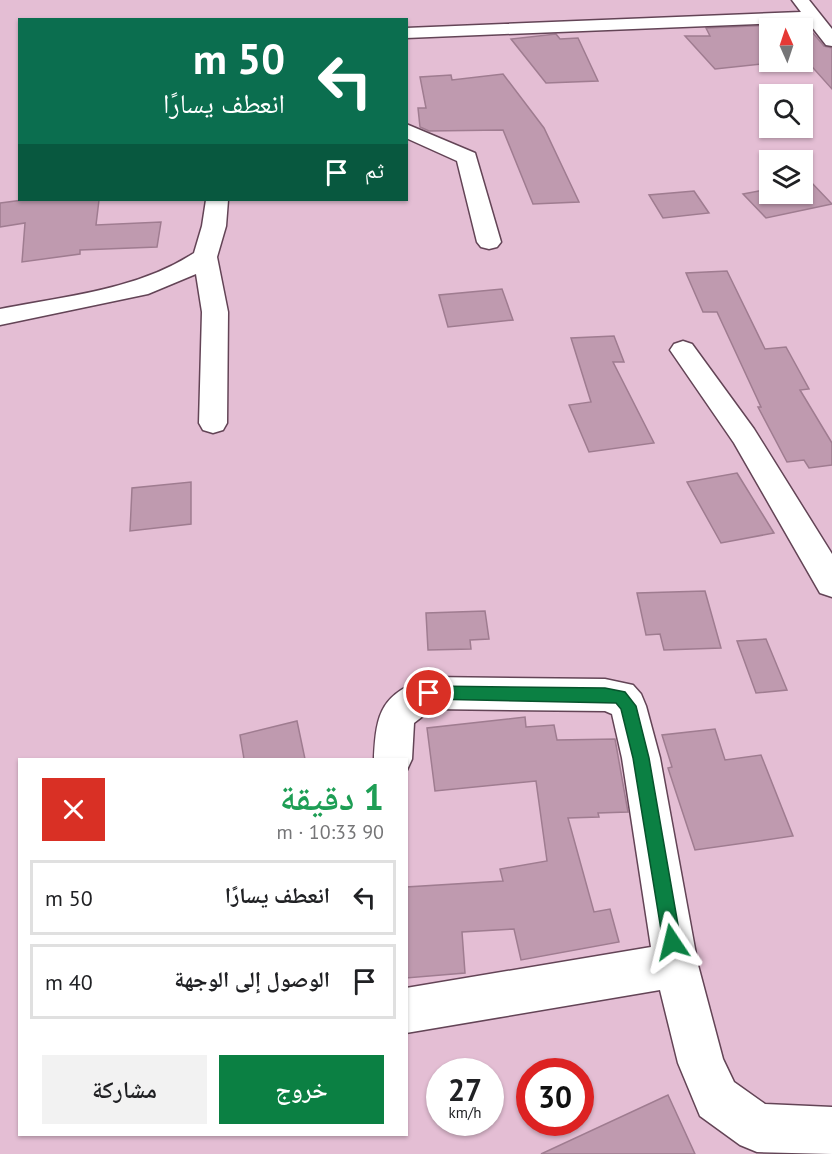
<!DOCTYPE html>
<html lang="ar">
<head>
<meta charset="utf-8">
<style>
  :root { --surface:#fff; --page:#f2f2f2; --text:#202124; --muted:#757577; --line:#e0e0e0; --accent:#0b8043 }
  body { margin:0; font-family:"PT Sans","Noto Naskh Arabic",sans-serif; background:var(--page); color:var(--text); direction:rtl; height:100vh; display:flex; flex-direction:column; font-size:22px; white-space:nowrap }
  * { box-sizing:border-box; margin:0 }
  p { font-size:20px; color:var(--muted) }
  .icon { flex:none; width:33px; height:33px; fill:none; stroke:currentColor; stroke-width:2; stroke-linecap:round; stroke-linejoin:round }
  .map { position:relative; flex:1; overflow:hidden; direction:ltr }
  .sheet { position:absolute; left:18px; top:758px; width:390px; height:378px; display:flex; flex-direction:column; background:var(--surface); border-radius:0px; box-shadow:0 2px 4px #0004; direction:rtl }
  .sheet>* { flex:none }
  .top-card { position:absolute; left:18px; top:18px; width:390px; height:183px; border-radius:0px; box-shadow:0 2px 4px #0004; direction:rtl; background:#0b6e4f; color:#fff; overflow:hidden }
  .needle { width:39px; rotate:357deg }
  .tools { position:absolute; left:759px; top:18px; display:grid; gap:12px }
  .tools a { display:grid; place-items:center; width:54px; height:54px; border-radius:0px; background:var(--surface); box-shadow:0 2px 4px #0004; font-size:30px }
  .speed { position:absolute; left:426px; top:1058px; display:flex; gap:12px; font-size:30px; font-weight:700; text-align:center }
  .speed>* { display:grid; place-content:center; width:78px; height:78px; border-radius:50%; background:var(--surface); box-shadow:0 2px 4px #0004; line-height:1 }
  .speed small { font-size:15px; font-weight:400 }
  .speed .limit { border:9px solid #d22; background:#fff; color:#111 }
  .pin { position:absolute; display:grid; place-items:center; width:51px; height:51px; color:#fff; margin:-26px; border:3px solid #fff; border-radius:50%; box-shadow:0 2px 6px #0007 }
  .me { position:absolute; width:66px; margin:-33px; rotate:350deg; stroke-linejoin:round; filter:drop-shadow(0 0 4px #0008) }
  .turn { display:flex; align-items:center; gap:21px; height:126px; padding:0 24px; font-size:27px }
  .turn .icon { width:78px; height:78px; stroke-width:2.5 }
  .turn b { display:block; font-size:42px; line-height:51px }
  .then { display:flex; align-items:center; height:57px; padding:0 24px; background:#0003; gap:12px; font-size:22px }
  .round { display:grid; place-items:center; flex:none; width:63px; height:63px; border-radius:0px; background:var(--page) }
  .overview { display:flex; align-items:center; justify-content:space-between; height:102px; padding:0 24px }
  h1 { font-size:36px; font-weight:600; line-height:45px; color:#1e9e55 }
  .cta { display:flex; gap:12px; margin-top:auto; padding:12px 24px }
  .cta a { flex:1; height:69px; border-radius:0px; background:var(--accent); color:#fff; font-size:24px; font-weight:600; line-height:69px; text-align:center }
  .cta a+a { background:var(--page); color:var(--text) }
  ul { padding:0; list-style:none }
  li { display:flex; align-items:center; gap:18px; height:75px; margin:0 12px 9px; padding:0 12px; border:3px solid var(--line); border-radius:0px }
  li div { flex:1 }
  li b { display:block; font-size:22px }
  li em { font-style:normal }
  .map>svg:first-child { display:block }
  .building { fill:#bf9aaf; stroke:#9f7c90; stroke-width:1.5 }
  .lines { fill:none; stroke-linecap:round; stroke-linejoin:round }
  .street-casing { stroke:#634456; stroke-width:3 }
  .street { fill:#fff; fill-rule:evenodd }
  .route { fill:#0b8043; stroke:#07532c; stroke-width:1.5 }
</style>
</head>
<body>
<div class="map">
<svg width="832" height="1154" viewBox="0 0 832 1154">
  <rect width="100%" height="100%" fill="#e4bed4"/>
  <g class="building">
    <path d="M 803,24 L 813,33 L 824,46 L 832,48 L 832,89 L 806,60 L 802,60 L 802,28 L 770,28 L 770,63 L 715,69 L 685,36 L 710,36 L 706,28 Z"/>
    <path d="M 556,34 L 560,39 L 578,38 L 598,81 L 546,83 L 511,39 Z"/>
    <path d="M 503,74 L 544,128 L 579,202 L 533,204 L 503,130 L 429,131 L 420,127 L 418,108 L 426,108 L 420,77 L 451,75 L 452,80 Z"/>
    <path d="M 810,181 L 832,204 L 766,218 L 743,194 L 770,189 L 770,194 L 802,194 L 802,183 Z"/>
    <path d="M 694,191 L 709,213 L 663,218 L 649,195 Z"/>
    <path d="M 23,200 L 99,200 L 96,225 L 161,222 L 157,247 L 80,250 L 80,254 L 22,262 L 25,223 L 0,227 L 0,203 Z"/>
    <path d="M 727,271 L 765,349 L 786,347 L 809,389 L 800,390 L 832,443 L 832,465 L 809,468 L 804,460 L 787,462 L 758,407 L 761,407 L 717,312 L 703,312 L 686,273 Z"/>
    <path d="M 502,289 L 513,320 L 448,327 L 439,295 Z"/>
    <path d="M 614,336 L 624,362 L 613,362 L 654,443 L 589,452 L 569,405 L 591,402 L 571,338 Z"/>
    <path d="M 737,473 L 774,533 L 721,543 L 687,482 Z"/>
    <path d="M 191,482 L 191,524 L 130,531 L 132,488 Z"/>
    <path d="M 705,591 L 721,648 L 664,650 L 660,634 L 646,635 L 637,593 Z"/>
    <path d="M 485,611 L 489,639 L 470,640 L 471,649 L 428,650 L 426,613 Z"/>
    <path d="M 766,639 L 787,690 L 756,693 L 737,641 Z"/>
    <path d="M 525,717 L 526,727 L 554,725 L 557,740 L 615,739 L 628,812 L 598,813 L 599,817 L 568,818 L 594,912 L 610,909 L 619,942 L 521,960 L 514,929 L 462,932 L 465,973 L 406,978 L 406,887 L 503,881 L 500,869 L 547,861 L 536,781 L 435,791 L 427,728 Z"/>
    <path d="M 297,721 L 305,759 L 244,759 L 240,735 Z"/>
    <path d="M 715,729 L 725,760 L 761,755 L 793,836 L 695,850 L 668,768 L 672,767 L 662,735 Z"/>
    <path d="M 668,1095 L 695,1154 L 541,1154 Z"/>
  </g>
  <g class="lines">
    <g class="street-casing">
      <g id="street">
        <path d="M 792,0 L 809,0 L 832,29 L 832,46 L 826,45 L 808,22 L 406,38 L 406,28 L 801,12 Z"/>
        <path d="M 406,124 L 475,153 L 501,242 L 497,247 L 489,249 L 481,247 L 477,242 L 457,161 L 406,138 Z"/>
        <path d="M 206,200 L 228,200 L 226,226 L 217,257 L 228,312 L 227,423 L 223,430 L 213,433 L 203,430 L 199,423 L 202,312 L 196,274 L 148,294 L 0,325 L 0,309 C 66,296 137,290 194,253 L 202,226 Z"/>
        <path d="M 683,341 L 692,344 L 754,429 L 832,554 L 832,597 L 820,593 L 734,443 L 670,350 L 674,344 Z"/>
        <path d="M 429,677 L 605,679 L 633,685 L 641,694 L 646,706 L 660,758 L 698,965 L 723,1059 L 734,1082 L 765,1104 L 832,1107 L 832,1154 L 757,1152 L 740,1145 L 700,1116 L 678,1063 L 660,990 L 406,1033 L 406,988 L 651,947 L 622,758 L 612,714 L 605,711 L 432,709 L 414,723 L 412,759 L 406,772 L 406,759 L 374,759 C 376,711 382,694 429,677 Z"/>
      </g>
    </g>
    <use href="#street" class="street"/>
  </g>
  <path class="route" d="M 429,686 L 605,688 L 625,692 L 636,706 L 649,758 L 681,942 L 679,948 L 672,951 L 666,948 L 663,942 L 633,758 L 621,709 L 616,703 L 429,699 L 424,697 L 422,693 L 424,688 Z"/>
</svg>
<div class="tools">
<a><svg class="needle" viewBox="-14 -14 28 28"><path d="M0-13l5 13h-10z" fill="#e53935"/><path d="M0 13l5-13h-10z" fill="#757577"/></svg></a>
<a><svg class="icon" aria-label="search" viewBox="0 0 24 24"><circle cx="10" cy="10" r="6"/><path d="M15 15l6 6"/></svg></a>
<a><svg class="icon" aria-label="layers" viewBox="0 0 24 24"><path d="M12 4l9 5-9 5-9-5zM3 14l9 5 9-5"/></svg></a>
</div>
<div class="speed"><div>27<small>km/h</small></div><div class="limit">30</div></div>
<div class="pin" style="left:429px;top:693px;background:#d93025"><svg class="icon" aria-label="arrive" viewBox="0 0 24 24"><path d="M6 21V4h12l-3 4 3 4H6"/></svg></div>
<svg class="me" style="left:672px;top:942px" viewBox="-20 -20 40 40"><path d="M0-17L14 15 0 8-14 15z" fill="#0b8043" stroke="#fff" stroke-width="4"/></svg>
<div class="top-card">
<div class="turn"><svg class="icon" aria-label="left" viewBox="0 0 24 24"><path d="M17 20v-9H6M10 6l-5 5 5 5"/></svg><div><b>50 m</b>انعطف يسارًا</div></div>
<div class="then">ثم<svg class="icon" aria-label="arrive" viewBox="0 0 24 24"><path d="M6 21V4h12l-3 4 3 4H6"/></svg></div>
</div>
<section class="sheet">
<div class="overview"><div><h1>1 دقيقة</h1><p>90 m · 10:33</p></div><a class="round" style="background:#d93025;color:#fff"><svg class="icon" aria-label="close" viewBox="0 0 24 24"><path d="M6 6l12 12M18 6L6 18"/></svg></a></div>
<ul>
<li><svg class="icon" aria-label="left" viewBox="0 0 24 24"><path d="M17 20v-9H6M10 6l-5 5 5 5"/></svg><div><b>انعطف يسارًا</b></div><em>50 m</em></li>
<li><svg class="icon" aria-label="arrive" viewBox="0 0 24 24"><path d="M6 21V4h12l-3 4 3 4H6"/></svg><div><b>الوصول إلى الوجهة</b></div><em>40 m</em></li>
</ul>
<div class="cta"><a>خروج</a><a>مشاركة</a></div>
</section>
</div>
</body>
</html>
